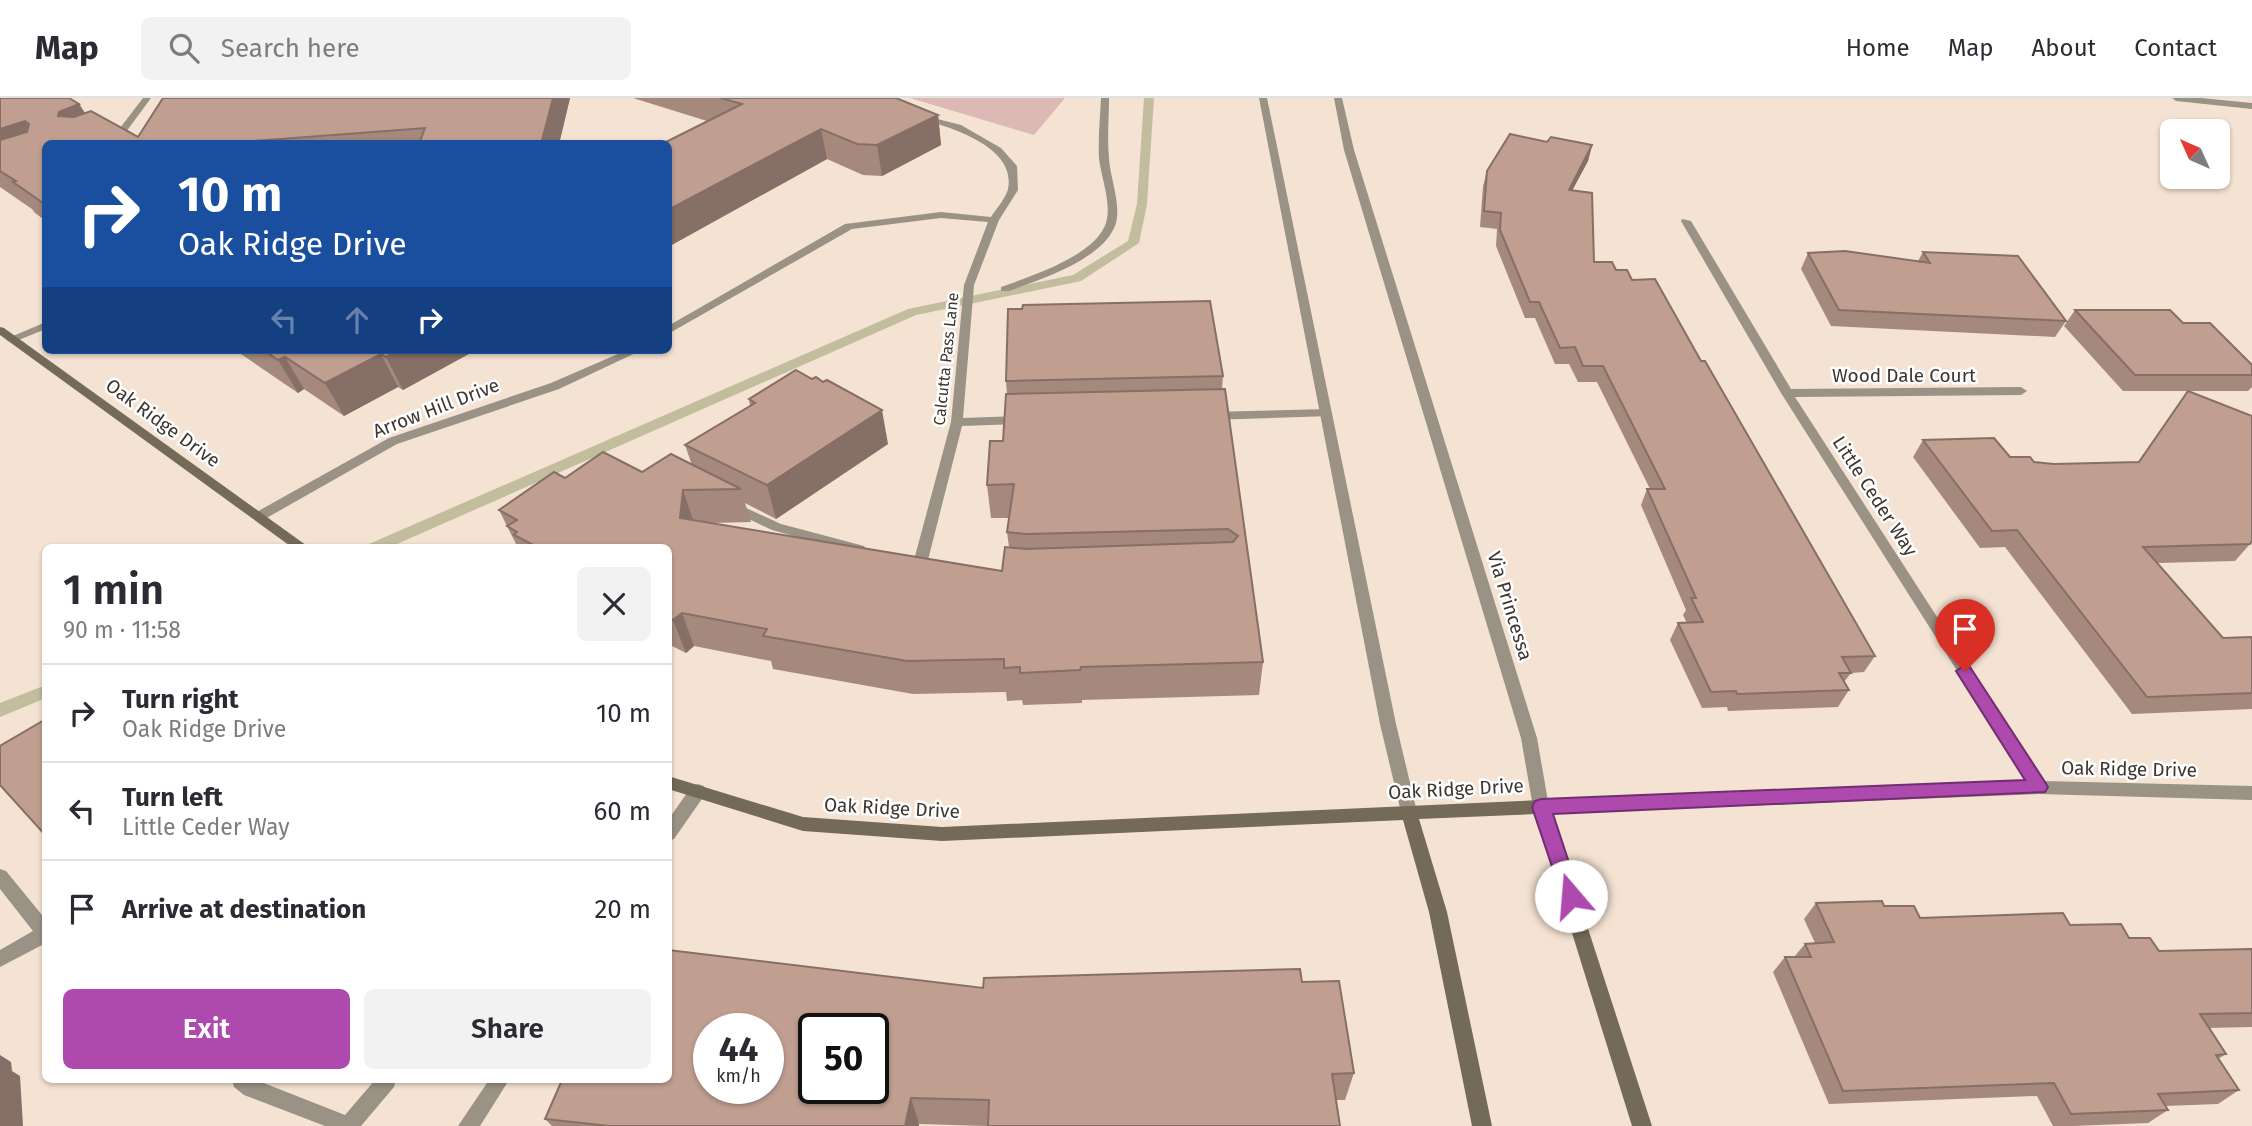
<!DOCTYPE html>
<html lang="en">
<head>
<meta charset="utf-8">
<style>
  :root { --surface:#fff; --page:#f2f2f3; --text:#2b2b33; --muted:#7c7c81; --line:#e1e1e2; --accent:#ae49ae }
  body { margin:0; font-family:"Fira Sans",sans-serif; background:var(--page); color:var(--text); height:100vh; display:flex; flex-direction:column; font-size:26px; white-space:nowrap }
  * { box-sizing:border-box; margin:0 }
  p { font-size:23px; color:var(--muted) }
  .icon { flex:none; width:38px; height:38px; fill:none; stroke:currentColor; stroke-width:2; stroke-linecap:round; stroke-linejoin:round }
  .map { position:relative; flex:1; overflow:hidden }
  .panel { position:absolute; left:42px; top:446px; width:630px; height:539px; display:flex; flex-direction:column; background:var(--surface); border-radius:10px; box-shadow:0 2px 5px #0004 }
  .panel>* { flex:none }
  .hud { position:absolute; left:42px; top:42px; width:630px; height:214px; border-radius:10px; box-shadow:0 2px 5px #0004; background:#1a4fa0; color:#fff; overflow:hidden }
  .needle { width:46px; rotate:315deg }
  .fabs { position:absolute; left:2160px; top:21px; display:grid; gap:14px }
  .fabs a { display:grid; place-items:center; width:70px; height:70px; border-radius:10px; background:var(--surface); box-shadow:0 2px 5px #0004; font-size:35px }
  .speed { position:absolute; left:693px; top:915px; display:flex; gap:14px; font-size:35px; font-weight:700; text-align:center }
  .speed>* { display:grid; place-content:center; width:91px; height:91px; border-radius:50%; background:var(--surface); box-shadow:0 2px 5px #0004; line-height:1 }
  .speed small { font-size:18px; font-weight:400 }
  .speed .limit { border:4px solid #111; border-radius:10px; background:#fff; color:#111 }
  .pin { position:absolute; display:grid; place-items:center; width:60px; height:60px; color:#fff; margin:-72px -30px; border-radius:50% 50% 50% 0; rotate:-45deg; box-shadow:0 0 7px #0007 }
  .pin .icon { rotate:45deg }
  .me { position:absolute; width:77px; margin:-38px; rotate:342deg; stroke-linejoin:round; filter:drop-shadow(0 0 5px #0008) }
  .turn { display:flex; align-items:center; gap:24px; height:147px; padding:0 21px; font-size:32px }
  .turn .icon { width:91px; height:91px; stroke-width:2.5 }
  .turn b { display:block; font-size:49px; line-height:60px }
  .lanes { display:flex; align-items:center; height:66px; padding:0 21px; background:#0003; justify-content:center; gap:35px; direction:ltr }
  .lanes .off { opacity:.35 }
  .round { display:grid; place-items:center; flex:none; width:74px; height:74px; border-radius:10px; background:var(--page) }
  .overview { display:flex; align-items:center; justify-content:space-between; height:119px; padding:0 21px }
  h1 { font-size:42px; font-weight:600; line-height:52px }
  .cta { display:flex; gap:14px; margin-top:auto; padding:14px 21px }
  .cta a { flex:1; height:80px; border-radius:10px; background:var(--accent); color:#fff; font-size:28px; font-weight:600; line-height:80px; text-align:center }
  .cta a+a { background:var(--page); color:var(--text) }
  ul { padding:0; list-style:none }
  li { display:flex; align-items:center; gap:21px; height:98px; padding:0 21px; border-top:2px solid var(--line) }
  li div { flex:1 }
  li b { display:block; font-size:26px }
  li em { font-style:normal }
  header { display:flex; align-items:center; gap:42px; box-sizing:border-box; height:98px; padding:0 35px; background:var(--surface); border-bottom:2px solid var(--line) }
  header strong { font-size:33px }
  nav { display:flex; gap:38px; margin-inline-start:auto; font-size:24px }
  .search { width:490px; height:63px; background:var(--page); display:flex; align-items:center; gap:18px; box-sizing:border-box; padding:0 24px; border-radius:10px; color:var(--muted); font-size:26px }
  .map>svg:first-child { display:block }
  .green { fill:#dcb9b5 }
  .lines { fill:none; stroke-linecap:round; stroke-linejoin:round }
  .stream { fill:#c1bd9d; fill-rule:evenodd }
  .service { fill:#999285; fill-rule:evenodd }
  .minor { fill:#999285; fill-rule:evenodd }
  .tertiary { fill:#999285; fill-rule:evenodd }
  .secondary { fill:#746a58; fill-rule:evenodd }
  .wall { fill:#a5897d }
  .shaded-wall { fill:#866f66 }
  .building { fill:#c09f91; stroke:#866f66; stroke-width:2; fill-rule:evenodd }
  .route { fill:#ae49ae; stroke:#712f71; stroke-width:2 }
  .labels { text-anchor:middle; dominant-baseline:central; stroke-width:5; stroke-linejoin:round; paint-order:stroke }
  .far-street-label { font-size:16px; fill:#3d3630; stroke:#fff }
  .street-label { font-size:19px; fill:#3d3630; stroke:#fff }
</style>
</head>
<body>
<header>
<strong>Map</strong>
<div class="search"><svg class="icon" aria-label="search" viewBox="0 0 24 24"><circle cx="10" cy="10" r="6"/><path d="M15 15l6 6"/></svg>Search here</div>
<nav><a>Home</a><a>Map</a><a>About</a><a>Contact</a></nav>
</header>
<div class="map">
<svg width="2252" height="1028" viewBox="0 0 2252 1028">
  <rect width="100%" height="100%" fill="#f4e2d2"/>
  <path class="green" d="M 910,0 L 1065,0 L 1034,37 Z"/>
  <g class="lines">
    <g class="stream">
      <path d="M 1144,0 L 1154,0 L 1147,106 L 1139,145 L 1081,183 L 916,217 L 388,450 L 367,450 L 369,446 L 908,211 L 1073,177 L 1128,143 L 1137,106 Z"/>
      <path d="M 46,587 L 46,600 L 0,619 L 0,605 Z"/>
    </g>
    <g class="service">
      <path d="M 1101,0 L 1109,0 C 1109,20 1107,40 1109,60 C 1110,80 1121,105 1116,125 C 1105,161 1041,181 1009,193 L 1001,193 L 1001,189 C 1031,178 1095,158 1106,125 C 1112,105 1101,80 1099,60 C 1098,40 1100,20 1101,0 Z"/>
      <path d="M 2172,0 L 2201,0 L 2252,5 L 2252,11 L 2176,3 Z"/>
    </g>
    <g class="minor">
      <path d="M 143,0 L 151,0 L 126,34 L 93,46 L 79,46 L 120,30 Z"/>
      <path d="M 918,16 L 961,27 L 1001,50 L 1017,68 L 1018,92 L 999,122 L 974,187 L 963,320 L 1021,318 L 1027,322 L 1021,326 L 962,328 L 928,462 L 921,467 L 914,462 L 951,324 L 964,187 L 988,124 L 941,120 L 852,131 L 668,236 L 668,228 L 845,126 L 941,114 L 991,119 C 996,111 1006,100 1008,91 C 1017,48 949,29 918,20 Z"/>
      <path d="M 1682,121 L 1691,123 L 1791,291 L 2021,289 L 2027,293 L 2021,297 L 1795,299 L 2043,683 L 2252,688 L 2252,702 L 2039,696 L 1541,716 L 1535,714 L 1533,709 L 1535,704 L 1541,702 L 2027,683 L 1781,295 L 1681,123 Z"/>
      <path d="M 46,224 L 46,231 L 16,243 L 8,243 L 6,241 Z"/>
      <path d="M 627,252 L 642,252 L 559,291 L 397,346 L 263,422 L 258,423 L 251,419 L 253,416 L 389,340 L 551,285 Z"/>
      <path d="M 1327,311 L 1331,312 L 1331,318 L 1209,322 L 1203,318 L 1209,314 Z"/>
      <path d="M 733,404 L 781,426 L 864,448 L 866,451 L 859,456 L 772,432 L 728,411 L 727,408 Z"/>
      <path d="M 698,686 L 704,688 L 706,693 L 704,698 L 674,741 L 668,743 L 668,722 L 692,688 Z"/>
      <path d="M 0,771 L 6,773 L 46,822 L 46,845 L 0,869 L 0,852 L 33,833 L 0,791 Z"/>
      <path d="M 232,982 L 256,982 L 345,1017 L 375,982 L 396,982 L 394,989 L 361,1028 L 325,1028 L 244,997 L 234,989 Z"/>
      <path d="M 489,982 L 509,982 L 480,1028 L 458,1028 Z"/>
    </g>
    <g class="tertiary">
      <path d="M 1259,0 L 1267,0 L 1396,626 L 1417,714 L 1415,719 L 1409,721 L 1403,719 L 1401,714 L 1380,626 Z"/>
      <path d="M 1334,0 L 1342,0 L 1354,52 L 1537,640 L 1549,709 L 1547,714 L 1541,716 L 1535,714 L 1533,709 L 1521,640 L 1344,52 Z"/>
    </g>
    <g class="secondary">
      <path d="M 0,229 L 4,230 L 310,450 L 293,450 L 0,237 Z"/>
      <path d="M 668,678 L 803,719 L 942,729 L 1541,702 L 1547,704 L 1652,1028 L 1632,1028 L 1535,716 L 1419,721 L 1447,814 L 1492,1028 L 1472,1028 L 1429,814 L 1403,722 L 942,743 L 803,733 L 668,691 Z"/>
    </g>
  </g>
  <g class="wall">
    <path d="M 0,0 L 79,6 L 85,15 L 138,39 L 570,0 L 559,46 L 46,46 L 46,123 L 35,115 L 32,111 L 0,89 Z"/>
    <path d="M 633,0 L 896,0 L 938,17 L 941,47 L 882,78 L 863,77 L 827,61 L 668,149 L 668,46 L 707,23 Z"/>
    <path d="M 1592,47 L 1588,63 L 1572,92 L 1594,164 L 1616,172 L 1632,182 L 1701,263 L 1875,558 L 1864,574 L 1851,575 L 1844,584 L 1849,592 L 1838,609 L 1728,613 L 1727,609 L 1702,610 L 1670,542 L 1678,525 L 1687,525 L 1683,517 L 1686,512 L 1641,407 L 1647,391 L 1650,391 L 1597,284 L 1578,284 L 1569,266 L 1555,266 L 1535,220 L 1525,220 L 1496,148 L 1497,131 L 1480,129 L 1483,88 L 1487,73 Z"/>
    <path d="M 1923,154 L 2066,223 L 2055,239 L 1831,228 L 1801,171 L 1808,155 L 1918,163 Z"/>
    <path d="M 2075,212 L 2183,225 L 2252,267 L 2252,289 L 2248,293 L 2123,293 L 2064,228 Z"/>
    <path d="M 235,252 L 476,252 L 403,292 L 398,289 L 344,318 L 304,291 L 298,295 Z"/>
    <path d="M 1223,278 L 1222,291 L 1263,564 L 1259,597 L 1082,602 L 1082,605 L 1023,607 L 1022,602 L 1007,603 L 1006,594 L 913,596 L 773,571 L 771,563 L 694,548 L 686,555 L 668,546 L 668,450 L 518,450 L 499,412 L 565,380 L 642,374 L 692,367 L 685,347 L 750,308 L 749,301 L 888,346 L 776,421 L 745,405 L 751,424 L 711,425 L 1002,473 L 1009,449 L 1007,434 L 1009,420 L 991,420 L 987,387 L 1003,343 L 1007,296 L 1006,283 Z"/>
    <path d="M 2188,293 L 2250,446 L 2235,463 L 2157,465 L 2223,540 L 2252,540 L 2252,611 L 2132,616 L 2005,449 L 1980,450 L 1913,359 L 1923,342 L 2034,364 L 2054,366 L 2138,364 Z"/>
    <path d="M 1816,805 L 1884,808 L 1920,820 L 2070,827 L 2129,840 L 2159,853 L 2252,851 L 2252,929 L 2208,930 L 2226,956 L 2218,961 L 2239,992 L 2218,1006 L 2165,1008 L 2168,1012 L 2148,1025 L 2073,1028 L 2053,1028 L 2037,998 L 1829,1006 L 1773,874 L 1785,859 L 1794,859 L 1805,846 L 1815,845 L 1804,821 Z"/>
    <path d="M 1302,884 L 1354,975 L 1345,1002 L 1336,1002 L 1340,1028 L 986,1028 L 919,1026 L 919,1028 L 552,1028 L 545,1021 L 983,890 Z"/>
  </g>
  <g class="shaded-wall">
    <path d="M 553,0 L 570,0 L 559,46 L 541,46 Z"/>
    <path d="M 79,6 L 98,36 L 58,18 L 59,14 Z"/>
    <path d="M 938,17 L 941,47 L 882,78 L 877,47 Z"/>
    <path d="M 25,23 L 45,53 L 0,69 L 0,31 Z"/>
    <path d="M 821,31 L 827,61 L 668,149 L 668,112 Z"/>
    <path d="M 1592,47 L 1588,63 L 1564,108 L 1569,92 Z"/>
    <path d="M 400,252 L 476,252 L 403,292 L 386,259 Z"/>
    <path d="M 381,256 L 398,289 L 344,318 L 325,285 Z"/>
    <path d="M 285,259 L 304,291 L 298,295 L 278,262 Z"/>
    <path d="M 882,312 L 888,346 L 776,421 L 767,387 Z"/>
    <path d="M 683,392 L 694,425 L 680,420 Z"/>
    <path d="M 682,515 L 694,548 L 686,555 L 673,522 Z"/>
    <path d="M 0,957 L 11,964 L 12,973 L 20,978 L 23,1028 L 0,1028 Z"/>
    <path d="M 911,1000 L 919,1026 L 919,1028 L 905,1028 Z"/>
  </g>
  <g class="building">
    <path d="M 0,0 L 69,0 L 79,6 L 59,14 L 58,18 L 74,19 L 91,13 L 138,39 L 163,0 L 553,0 L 541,46 L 419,46 L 425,30 L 215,46 L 46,46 L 46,107 L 13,84 L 16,83 L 0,73 L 0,42 L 27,34 L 29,26 L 25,23 L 0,31 Z"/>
    <path d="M 721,0 L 896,0 L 938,17 L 877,47 L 857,46 L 821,31 L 668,112 L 668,46 L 662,46 L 742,6 Z"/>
    <path d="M 1510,36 L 1547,44 L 1551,39 L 1592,47 L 1569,92 L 1592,95 L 1594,164 L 1612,164 L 1616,172 L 1627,172 L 1632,182 L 1655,181 L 1701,263 L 1705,263 L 1875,558 L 1842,559 L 1851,575 L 1839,575 L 1849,592 L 1737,596 L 1736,593 L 1711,594 L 1678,525 L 1703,524 L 1691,500 L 1696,500 L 1647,391 L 1665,391 L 1603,268 L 1583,268 L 1575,249 L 1560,250 L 1539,204 L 1530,204 L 1500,132 L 1501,115 L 1484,113 L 1487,73 Z"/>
    <path d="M 1845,153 L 1930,165 L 1923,154 L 2018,158 L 2066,223 L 1839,212 L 1808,155 Z"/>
    <path d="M 1210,203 L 1223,278 L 1006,283 L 1008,211 L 1022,211 L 1023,207 Z"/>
    <path d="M 2075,212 L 2170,212 L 2183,225 L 2210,225 L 2252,267 L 2252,277 L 2135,277 Z"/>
    <path d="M 263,252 L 400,252 L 386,259 L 381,256 L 325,285 L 285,259 L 278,262 Z"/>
    <path d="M 796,272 L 812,281 L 816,279 L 823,284 L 827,282 L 882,312 L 767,387 L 685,347 L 755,305 L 749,301 Z"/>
    <path d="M 1225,291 L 1263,564 L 1081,569 L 1080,572 L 1020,575 L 1020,569 L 1004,570 L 1004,561 L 907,563 L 763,538 L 767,531 L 682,515 L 673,522 L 668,520 L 668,450 L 539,450 L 514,437 L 517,434 L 507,428 L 517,422 L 499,412 L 554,374 L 565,380 L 603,354 L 642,374 L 671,356 L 741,391 L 683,392 L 680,420 L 1002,473 L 1005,449 L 1026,451 L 1233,444 L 1238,438 L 1228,431 L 1026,436 L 1007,434 L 1014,386 L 987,387 L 990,343 L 1003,343 L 1006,296 Z"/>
    <path d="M 2188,293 L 2252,318 L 2252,443 L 2250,446 L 2143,449 L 2223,540 L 2251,539 L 2252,540 L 2252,595 L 2147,599 L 2017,432 L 1992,433 L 1923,342 L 1994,340 L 2010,359 L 2030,359 L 2034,364 L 2054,366 L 2139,364 Z"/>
    <path d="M 46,621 L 46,738 L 0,687 L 0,648 Z"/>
    <path d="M 1882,803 L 1884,808 L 1914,808 L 1920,820 L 2063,815 L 2070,827 L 2121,826 L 2129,840 L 2150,840 L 2159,853 L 2252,851 L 2252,915 L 2200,916 L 2226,956 L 2216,957 L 2239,992 L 2158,996 L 2168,1012 L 2071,1016 L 2054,985 L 1843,993 L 1785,859 L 1811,859 L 1805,846 L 1834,844 L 1816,805 Z"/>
    <path d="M 668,852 L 983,890 L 984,880 L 1300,871 L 1302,884 L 1339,883 L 1354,975 L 1332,976 L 1340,1028 L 988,1028 L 989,1002 L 911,1000 L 905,1028 L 609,1028 L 545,1021 L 562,982 L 668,982 ZM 709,931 L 768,931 L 768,990 L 709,990 ZM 814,931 L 873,931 L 873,990 L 814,990 Z"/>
  </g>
  <path class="route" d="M 1965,567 L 1970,569 L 2045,684 L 2048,689 L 2045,694 L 1553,716 L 1580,798 L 1577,804 L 1571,807 L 1564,804 L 1532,709 L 1535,703 L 1541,701 L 2025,682 L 1956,573 Z"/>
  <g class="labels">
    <g class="far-street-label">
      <text transform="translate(946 261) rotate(-84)">Calcutta Pass Lane</text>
    </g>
    <g class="street-label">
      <text x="1904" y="277">Wood Dale Court</text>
      <text transform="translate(436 310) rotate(-21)">Arrow Hill Drive</text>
      <text transform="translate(163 325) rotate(36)">Oak Ridge Drive</text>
      <text transform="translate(1875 398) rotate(57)">Little Ceder Way</text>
      <text transform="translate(1510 508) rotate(73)">Via Princessa</text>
      <text transform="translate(2129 671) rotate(1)">Oak Ridge Drive</text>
      <text transform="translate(1456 691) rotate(-3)">Oak Ridge Drive</text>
      <text transform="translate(892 710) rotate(3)">Oak Ridge Drive</text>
    </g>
  </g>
</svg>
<div class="fabs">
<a><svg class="needle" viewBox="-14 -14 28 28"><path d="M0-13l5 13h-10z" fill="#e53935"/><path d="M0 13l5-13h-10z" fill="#7c7c81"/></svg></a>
</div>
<div class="speed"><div>44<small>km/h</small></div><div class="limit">50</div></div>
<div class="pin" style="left:1965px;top:573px;background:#d93025"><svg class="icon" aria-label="arrive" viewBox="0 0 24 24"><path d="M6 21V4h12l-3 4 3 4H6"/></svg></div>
<svg class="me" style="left:1571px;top:798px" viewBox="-20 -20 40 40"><circle r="19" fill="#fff"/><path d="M0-13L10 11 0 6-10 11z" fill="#ae49ae"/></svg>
<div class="hud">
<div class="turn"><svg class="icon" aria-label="right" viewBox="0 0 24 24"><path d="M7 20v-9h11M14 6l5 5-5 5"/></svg><div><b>10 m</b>Oak Ridge Drive</div></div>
<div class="lanes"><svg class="icon off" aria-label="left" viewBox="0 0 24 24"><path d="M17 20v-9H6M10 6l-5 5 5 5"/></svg><svg class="icon off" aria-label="ahead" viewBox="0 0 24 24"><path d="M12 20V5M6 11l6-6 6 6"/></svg><svg class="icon" aria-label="right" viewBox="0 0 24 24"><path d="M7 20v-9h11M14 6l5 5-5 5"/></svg></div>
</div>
<section class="panel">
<div class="overview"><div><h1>1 min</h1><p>90 m · 11:58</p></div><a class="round"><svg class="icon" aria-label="close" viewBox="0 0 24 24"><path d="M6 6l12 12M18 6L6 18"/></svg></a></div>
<ul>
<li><svg class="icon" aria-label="right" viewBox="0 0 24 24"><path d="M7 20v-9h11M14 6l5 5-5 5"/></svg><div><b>Turn right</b><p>Oak Ridge Drive</p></div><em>10 m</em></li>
<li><svg class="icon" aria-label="left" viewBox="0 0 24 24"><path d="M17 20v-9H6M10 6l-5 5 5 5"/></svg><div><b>Turn left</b><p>Little Ceder Way</p></div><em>60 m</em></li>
<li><svg class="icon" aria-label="arrive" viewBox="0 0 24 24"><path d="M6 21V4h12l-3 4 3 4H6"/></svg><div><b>Arrive at destination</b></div><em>20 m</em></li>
</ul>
<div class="cta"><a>Exit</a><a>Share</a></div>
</section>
</div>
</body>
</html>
